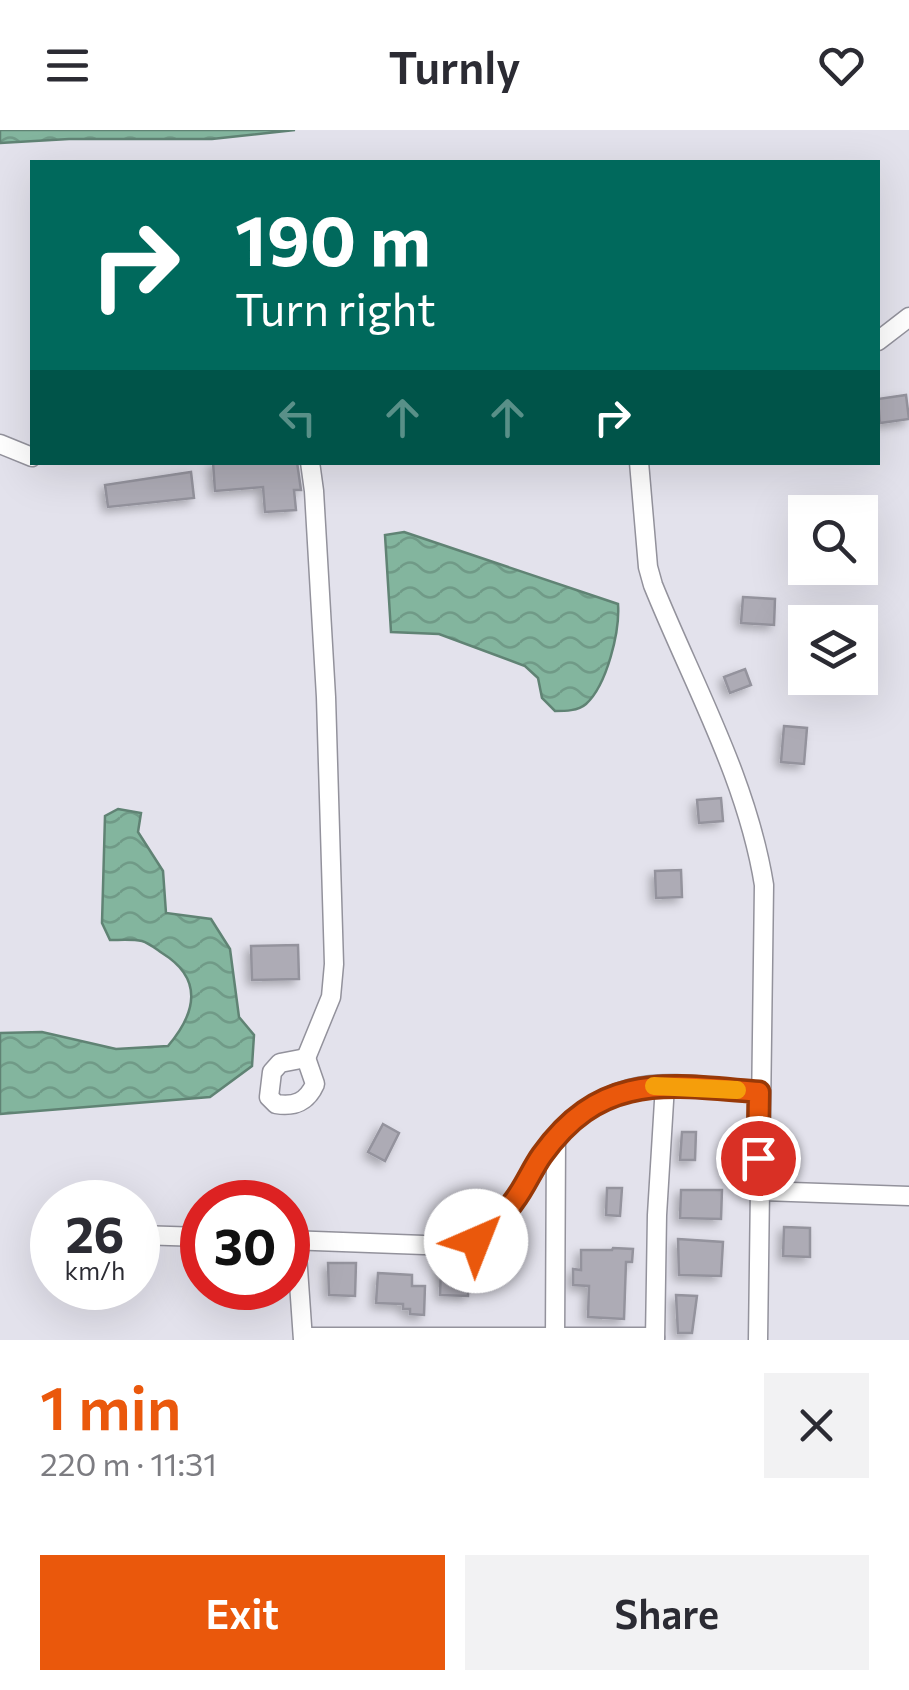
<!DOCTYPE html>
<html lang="en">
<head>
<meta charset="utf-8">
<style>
  :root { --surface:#fff; --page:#f2f2f3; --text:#2b2b33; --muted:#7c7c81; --accent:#ea580c }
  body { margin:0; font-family:Commissioner,sans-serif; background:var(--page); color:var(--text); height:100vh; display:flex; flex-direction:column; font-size:38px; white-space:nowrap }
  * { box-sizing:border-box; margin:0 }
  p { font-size:32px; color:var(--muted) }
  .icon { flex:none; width:55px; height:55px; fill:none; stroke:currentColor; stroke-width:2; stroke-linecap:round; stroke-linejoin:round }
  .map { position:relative; height:1210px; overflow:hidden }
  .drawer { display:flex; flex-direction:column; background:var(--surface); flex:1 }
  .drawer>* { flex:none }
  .hud { position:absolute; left:30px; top:30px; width:850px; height:305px; border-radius:0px; box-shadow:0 10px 40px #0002; background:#00695c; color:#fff; overflow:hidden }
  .tools { position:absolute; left:788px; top:365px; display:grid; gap:20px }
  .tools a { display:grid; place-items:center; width:90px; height:90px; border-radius:0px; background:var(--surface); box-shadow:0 10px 40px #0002; font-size:50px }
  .speed { position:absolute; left:30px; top:1050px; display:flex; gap:20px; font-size:50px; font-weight:700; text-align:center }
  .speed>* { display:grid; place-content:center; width:130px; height:130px; border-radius:50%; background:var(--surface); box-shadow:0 10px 40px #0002; line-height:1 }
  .speed small { font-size:25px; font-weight:400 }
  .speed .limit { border:15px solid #d22; background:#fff; color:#111 }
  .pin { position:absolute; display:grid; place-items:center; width:85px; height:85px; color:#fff; margin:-42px; border:5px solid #fff; border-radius:50%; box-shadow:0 2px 10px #0007 }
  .me { position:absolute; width:110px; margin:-55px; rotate:44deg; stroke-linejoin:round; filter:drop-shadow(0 0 8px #0008) }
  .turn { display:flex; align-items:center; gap:35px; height:210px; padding:0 40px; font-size:45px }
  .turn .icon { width:130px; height:130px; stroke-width:2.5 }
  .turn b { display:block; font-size:70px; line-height:85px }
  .lanes { display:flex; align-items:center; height:95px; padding:0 40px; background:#0003; justify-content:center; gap:50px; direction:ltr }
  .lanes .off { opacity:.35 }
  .round { display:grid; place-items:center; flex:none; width:105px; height:105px; border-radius:0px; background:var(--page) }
  .head { display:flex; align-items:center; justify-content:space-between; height:170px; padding:0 40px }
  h1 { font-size:60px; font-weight:600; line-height:75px; color:var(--accent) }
  .button { display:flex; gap:20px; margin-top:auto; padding:20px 40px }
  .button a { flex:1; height:115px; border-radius:0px; background:var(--accent); color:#fff; font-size:40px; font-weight:600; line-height:115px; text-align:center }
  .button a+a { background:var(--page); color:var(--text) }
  header { display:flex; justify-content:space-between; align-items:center; height:130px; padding:0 40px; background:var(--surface); font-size:45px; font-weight:600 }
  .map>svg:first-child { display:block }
  .water { fill:url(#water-waves); stroke:#608374; stroke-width:2.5 }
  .building { fill:#adabb5; stroke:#94939d; stroke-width:2.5; filter:url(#shadow) }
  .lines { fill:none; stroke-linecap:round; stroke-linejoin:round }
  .minor-casing { stroke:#93929c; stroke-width:21 }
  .minor { stroke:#fff; stroke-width:18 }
  .route-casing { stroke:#983908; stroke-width:25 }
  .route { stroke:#ea580c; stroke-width:18 }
  .slow { stroke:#f59e0b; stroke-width:18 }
</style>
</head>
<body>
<header><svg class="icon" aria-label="menu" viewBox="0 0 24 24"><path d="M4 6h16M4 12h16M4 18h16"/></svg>Turnly<svg class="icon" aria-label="heart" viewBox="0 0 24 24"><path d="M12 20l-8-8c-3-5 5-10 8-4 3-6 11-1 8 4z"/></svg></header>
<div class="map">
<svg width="909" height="1210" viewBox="0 0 909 1210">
  <defs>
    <pattern id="water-waves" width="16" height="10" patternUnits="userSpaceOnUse" patternTransform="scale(2.5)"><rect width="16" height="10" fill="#83b59e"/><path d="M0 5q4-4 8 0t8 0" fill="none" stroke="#709a87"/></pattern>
    <filter id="shadow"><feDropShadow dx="-4.5" dy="4.5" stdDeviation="5" flood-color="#0004"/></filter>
  </defs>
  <rect width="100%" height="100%" fill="#e3e2ec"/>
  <g class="water">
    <path d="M 0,0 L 295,0 L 212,9 L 69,9 L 0,13 Z"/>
    <path d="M 404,402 L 618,474 C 620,501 607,555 586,574 C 578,581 565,581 555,581 L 542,568 L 538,548 L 525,536 L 439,504 L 391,502 L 385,405 Z"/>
    <path d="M 118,679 L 141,683 L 138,702 L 163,741 L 166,783 L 211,789 L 230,819 L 239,887 L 254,905 L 252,936 L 210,967 L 0,984 L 0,903 L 42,902 L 116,919 L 168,916 C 196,883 204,849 162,823 C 156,819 149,813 142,811 C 133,809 120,810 110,810 L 102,793 L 105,686 Z"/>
  </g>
  <g class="building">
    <path d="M 906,265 L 909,289 L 880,293 L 878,269 Z"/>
    <path d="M 213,332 L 297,332 L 301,360 L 294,360 L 296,380 L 265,382 L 263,357 L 215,361 Z"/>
    <path d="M 191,342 L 194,368 L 108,377 L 105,355 Z"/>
    <path d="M 743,467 L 775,469 L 774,495 L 741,493 Z"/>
    <path d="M 745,539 L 751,555 L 730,563 L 724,547 Z"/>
    <path d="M 784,596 L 807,598 L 804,634 L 781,632 Z"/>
    <path d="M 721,668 L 723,691 L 699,693 L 697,670 Z"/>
    <path d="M 681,740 L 682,767 L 656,768 L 655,741 Z"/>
    <path d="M 298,815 L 299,849 L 252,850 L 251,816 Z"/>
    <path d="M 383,994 L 399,1003 L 385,1031 L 368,1022 Z"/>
    <path d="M 682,1002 L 696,1002 L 695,1030 L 680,1030 Z"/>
    <path d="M 607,1058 L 622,1058 L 620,1086 L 606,1085 Z"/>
    <path d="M 681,1060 L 722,1060 L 721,1089 L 680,1088 Z"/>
    <path d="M 784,1097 L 810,1098 L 810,1127 L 783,1126 Z"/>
    <path d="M 678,1109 L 723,1112 L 721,1146 L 679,1145 Z"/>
    <path d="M 613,1118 L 633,1119 L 632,1132 L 626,1132 L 624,1189 L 588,1187 L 589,1156 L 573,1155 L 573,1139 L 581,1140 L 581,1120 L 612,1120 Z"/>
    <path d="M 328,1133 L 356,1133 L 355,1166 L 329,1165 Z"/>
    <path d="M 441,1133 L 469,1133 L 468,1166 L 440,1165 Z"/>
    <path d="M 378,1143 L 412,1145 L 412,1156 L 425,1156 L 424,1185 L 410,1184 L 410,1179 L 403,1179 L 403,1174 L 376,1173 Z"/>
    <path d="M 676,1165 L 697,1166 L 692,1203 L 678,1203 Z"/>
  </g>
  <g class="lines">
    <g class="minor-casing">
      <g id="minor">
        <path d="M 878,211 L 909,187"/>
        <path d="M 0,314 L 32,327"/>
        <path d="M 639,332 L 648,437 L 653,455 C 693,554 747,649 764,755 L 758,1210"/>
        <path d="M 306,928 L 331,867 L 334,834 L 326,567 L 314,361 L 310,332"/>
        <path d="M 306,928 L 315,954 C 307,972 295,977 276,974 L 269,967 L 272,942 L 280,933 Z"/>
        <path d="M 759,1061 L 909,1066"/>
        <path d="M 138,1105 L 202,1107"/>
        <path d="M 288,1110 L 451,1116 C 458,1115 467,1114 473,1111 C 482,1108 489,1097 496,1091 C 544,1042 554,980 629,959 C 669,948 718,959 759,962"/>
        <path d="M 296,1110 L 303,1210"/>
        <path d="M 304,1207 L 655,1207"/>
        <path d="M 555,1210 L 556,1007"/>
        <path d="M 655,1210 L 657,1085 L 665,955"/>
      </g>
    </g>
    <use href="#minor" class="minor"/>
  </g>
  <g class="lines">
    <g class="route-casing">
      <path id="route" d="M 476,1111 C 489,1098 504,1086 514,1071 C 525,1057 532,1039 542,1025 C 602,941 668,955 759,962 L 758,1028"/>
    </g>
    <use href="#route" class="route"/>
    <path class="slow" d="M 654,956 L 737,960"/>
  </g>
</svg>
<div class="tools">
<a><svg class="icon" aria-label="search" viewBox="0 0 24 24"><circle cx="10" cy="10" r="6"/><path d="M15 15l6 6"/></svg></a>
<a><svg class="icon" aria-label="layers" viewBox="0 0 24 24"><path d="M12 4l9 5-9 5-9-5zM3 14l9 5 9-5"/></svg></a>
</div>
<div class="speed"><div>26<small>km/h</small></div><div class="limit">30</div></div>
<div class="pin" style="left:758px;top:1028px;background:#d93025"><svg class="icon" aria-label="arrive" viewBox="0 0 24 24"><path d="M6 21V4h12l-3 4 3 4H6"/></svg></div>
<svg class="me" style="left:476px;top:1111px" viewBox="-20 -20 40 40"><circle r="19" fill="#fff"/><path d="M0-13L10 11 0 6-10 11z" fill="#ea580c"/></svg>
<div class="hud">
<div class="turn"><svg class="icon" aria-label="right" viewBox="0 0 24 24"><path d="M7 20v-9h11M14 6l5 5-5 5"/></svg><div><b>190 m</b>Turn right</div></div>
<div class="lanes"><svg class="icon off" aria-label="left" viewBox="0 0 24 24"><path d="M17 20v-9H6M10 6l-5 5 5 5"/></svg><svg class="icon off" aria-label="ahead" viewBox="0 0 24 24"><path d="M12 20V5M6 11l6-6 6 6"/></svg><svg class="icon off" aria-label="ahead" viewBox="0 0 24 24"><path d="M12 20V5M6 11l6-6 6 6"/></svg><svg class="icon" aria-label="right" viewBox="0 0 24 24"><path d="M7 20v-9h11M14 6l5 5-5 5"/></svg></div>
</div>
</div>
<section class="drawer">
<div class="head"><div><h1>1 min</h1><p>220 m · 11:31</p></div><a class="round"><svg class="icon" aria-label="close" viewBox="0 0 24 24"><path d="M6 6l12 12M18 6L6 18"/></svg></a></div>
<div class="button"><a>Exit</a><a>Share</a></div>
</section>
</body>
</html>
